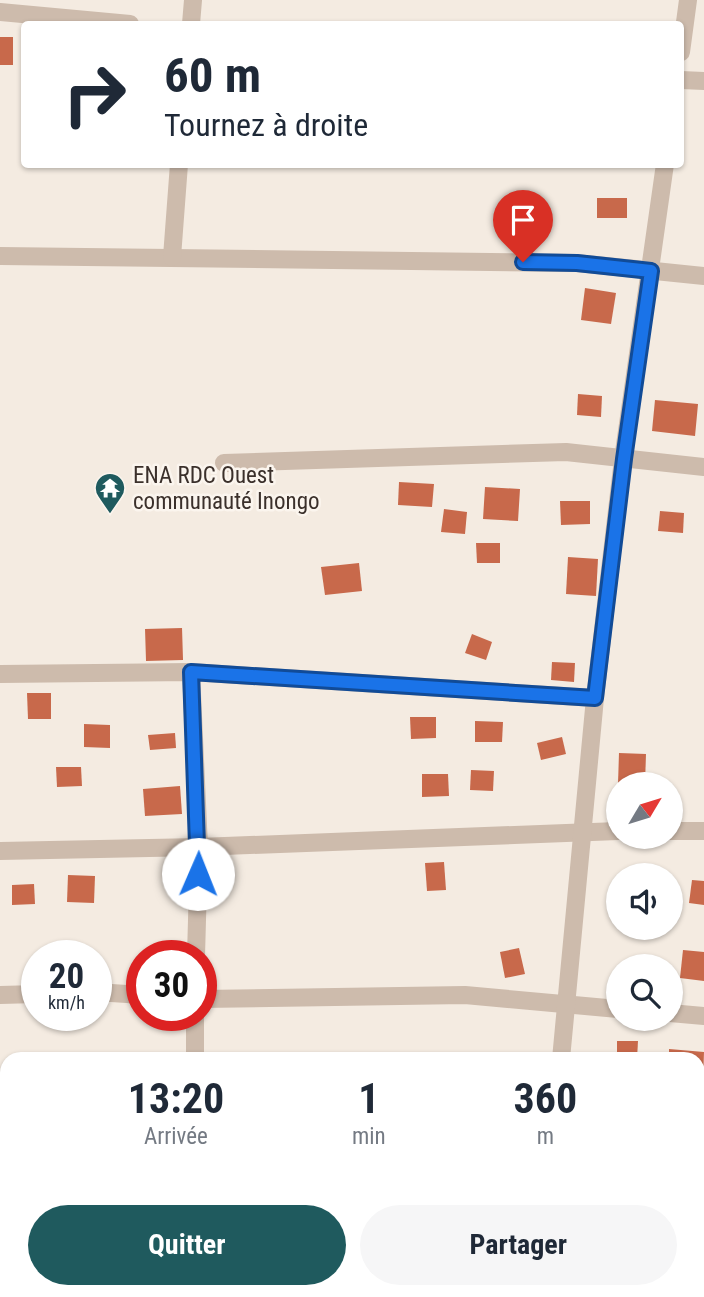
<!DOCTYPE html>
<html lang="fr">
<head>
<meta charset="utf-8">
<style>
  :root { --surface:#fff; --page:#f6f6f7; --text:#1f2937; --muted:#747a83; --accent:#1f5a5e }
  body { margin:0; font-family:"Roboto Condensed",sans-serif; background:var(--page); color:var(--text); height:100vh; display:flex; flex-direction:column; font-size:26px; white-space:nowrap }
  * { box-sizing:border-box; margin:0 }
  p { font-size:23px; color:var(--muted) }
  .icon { flex:none; width:38px; height:38px; fill:none; stroke:currentColor; stroke-width:2; stroke-linecap:round; stroke-linejoin:round }
  .map { position:relative; flex:1; overflow:hidden }
  .details { position:absolute; left:0px; top:1052px; width:705px; height:247px; display:flex; flex-direction:column; background:var(--surface); border-radius:21px 21px 0 0; box-shadow:0 2px 5px #0004 }
  .details>* { flex:none }
  .guide { position:absolute; left:21px; top:21px; width:663px; height:147px; border-radius:7px; box-shadow:0 2px 5px #0004; background:#fff; color:var(--text); overflow:hidden }
  .needle { width:46px; rotate:52deg }
  .buttons { position:absolute; left:606px; top:772px; display:grid; gap:14px }
  .buttons a { display:grid; place-items:center; width:77px; height:77px; border-radius:50%; background:var(--surface); box-shadow:0 2px 5px #0004; font-size:35px }
  .speed { position:absolute; left:21px; top:940px; display:flex; gap:14px; font-size:35px; font-weight:700; text-align:center }
  .speed>* { display:grid; place-content:center; width:91px; height:91px; border-radius:50%; background:var(--surface); box-shadow:0 2px 5px #0004; line-height:1 }
  .speed small { font-size:18px; font-weight:400 }
  .speed .limit { border:10px solid #d22; background:#fff; color:#111 }
  .pin { position:absolute; display:grid; place-items:center; width:60px; height:60px; color:#fff; margin:-72px -30px; border-radius:50% 50% 50% 0; rotate:-45deg; box-shadow:0 0 7px #0007 }
  .pin .icon { rotate:45deg }
  .me { position:absolute; width:77px; margin:-38px; rotate:1deg; stroke-linejoin:round; filter:drop-shadow(0 0 5px #0008) }
  .turn { display:flex; align-items:center; gap:24px; height:147px; padding:0 28px; font-size:32px }
  .turn .icon { width:91px; height:91px; stroke-width:2.5 }
  .turn b { display:block; font-size:49px; line-height:60px }
  .eta { display:flex; justify-content:space-evenly; align-items:center; height:119px; text-align:center }
  .eta b { font-size:42px; font-weight:700; line-height:49px }
  .button { display:flex; gap:14px; margin-top:auto; padding:14px 28px }
  .button a { flex:1; height:80px; border-radius:42px; background:var(--accent); color:#fff; font-size:28px; font-weight:700; line-height:80px; text-align:center }
  .button a+a { background:var(--page); color:var(--text) }
  .map>svg:first-child { display:block }
  .building { fill:#c8694b }
  .lines { fill:none; stroke-linecap:round; stroke-linejoin:round }
  .minor { stroke:#cdbbac; stroke-width:18 }
  .route-casing { stroke:#114b97; stroke-width:18 }
  .route { stroke:#1a73e8; stroke-width:12 }
  .labels { text-anchor:middle; dominant-baseline:central; stroke-width:5; stroke-linejoin:round; paint-order:stroke }
  .poi-label { font-size:23px; fill:#3b302b; stroke:#fbf5ee; text-anchor:start }
</style>
</head>
<body>
<div class="map">
<svg width="704" height="1297" viewBox="0 0 704 1297">
  <rect width="100%" height="100%" fill="#f4ebe1"/>
  <g class="building">
    <rect x="0" y="37" width="13" height="28"/>
    <rect x="597" y="198" width="30" height="20"/>
    <path d="M 585,288 L 616,293 L 611,324 L 581,320 Z"/>
    <path d="M 578,394 L 602,396 L 601,417 L 577,415 Z"/>
    <path d="M 655,400 L 698,404 L 695,436 L 652,431 Z"/>
    <path d="M 399,482 L 434,484 L 432,507 L 398,505 Z"/>
    <path d="M 485,487 L 520,489 L 518,521 L 483,519 Z"/>
    <path d="M 560,501 L 590,501 L 590,524 L 561,525 Z"/>
    <path d="M 444,509 L 467,512 L 465,534 L 441,532 Z"/>
    <path d="M 660,511 L 684,513 L 683,533 L 658,531 Z"/>
    <path d="M 476,543 L 500,543 L 500,563 L 477,563 Z"/>
    <path d="M 568,557 L 598,559 L 596,596 L 566,594 Z"/>
    <path d="M 359,563 L 362,591 L 325,595 L 321,567 Z"/>
    <path d="M 182,628 L 183,660 L 146,661 L 145,629 Z"/>
    <path d="M 472,634 L 492,642 L 486,660 L 465,653 Z"/>
    <path d="M 552,662 L 575,663 L 574,682 L 551,680 Z"/>
    <path d="M 27,693 L 51,693 L 51,719 L 28,719 Z"/>
    <path d="M 410,717 L 436,717 L 436,738 L 411,739 Z"/>
    <path d="M 475,721 L 503,722 L 502,742 L 475,742 Z"/>
    <path d="M 84,724 L 110,725 L 110,748 L 84,747 Z"/>
    <path d="M 175,733 L 176,748 L 150,750 L 148,735 Z"/>
    <path d="M 562,737 L 566,754 L 541,760 L 537,743 Z"/>
    <path d="M 619,753 L 646,754 L 645,784 L 618,784 Z"/>
    <path d="M 56,767 L 81,767 L 82,786 L 57,787 Z"/>
    <path d="M 471,770 L 494,771 L 493,791 L 470,790 Z"/>
    <path d="M 422,774 L 448,774 L 449,796 L 422,797 Z"/>
    <path d="M 180,786 L 182,814 L 145,816 L 143,789 Z"/>
    <path d="M 444,862 L 446,890 L 427,891 L 425,863 Z"/>
    <path d="M 68,875 L 95,876 L 94,903 L 67,902 Z"/>
    <path d="M 692,880 L 704,881 L 704,905 L 689,903 Z"/>
    <path d="M 34,884 L 35,904 L 12,905 L 12,885 Z"/>
    <path d="M 519,948 L 525,974 L 505,978 L 500,952 Z"/>
    <path d="M 683,950 L 704,952 L 704,981 L 680,978 Z"/>
    <path d="M 617,1041 L 638,1041 L 637,1059 L 617,1059 Z"/>
    <path d="M 669,1049 L 704,1052 L 703,1080 L 698,1080 L 698,1059 L 669,1059 Z"/>
  </g>
  <g class="lines">
    <g class="minor">
      <path d="M 0,12 L 130,24"/>
      <path d="M 191,24 L 193,0"/>
      <path d="M 681,52 L 688,0"/>
      <path d="M 681,80 L 704,81"/>
      <path d="M 0,256 L 577,263 L 704,276"/>
      <path d="M 172,257 L 179,164"/>
      <path d="M 224,463 L 566,452 L 704,467"/>
      <path d="M 191,672 L 199,847 L 196,956"/>
      <path d="M 0,674 L 191,672 L 595,698"/>
      <path d="M 670,831 L 704,831"/>
      <path d="M 0,851 L 199,847 L 618,831"/>
      <path d="M 96,992 L 142,995"/>
      <path d="M 0,995 L 37,994"/>
      <path d="M 201,999 L 465,995 L 618,1009"/>
      <path d="M 670,1013 L 704,1016"/>
      <path d="M 195,1059 L 195,1015"/>
      <path d="M 561,1059 L 595,698 L 623,459 L 665,164"/>
      <path d="M 0,1293 L 82,1292"/>
      <path d="M 194,1297 L 194,1292"/>
      <path d="M 530,1297 L 531,1292"/>
    </g>
  </g>
  <g class="lines">
    <g class="route-casing">
      <path id="route" d="M 198,874 L 191,672 L 595,698 L 624,459 L 651,271 L 577,263 L 523,262"/>
    </g>
    <use href="#route" class="route"/>
  </g>
  <defs>
    <g id="temple-pin" transform="scale(1.575)"><path d="M0 17L-7.5 6A9.5 9.5 0 1 1 7.5 6Z" fill="#1f5a5e" stroke="#fbf5ee"/><path d="M0-6L5-2H3V0L6.5 2.5H4V6H1.5V3h-3V6H-4V2.5H-6.5L-3 0V-2H-5Z" fill="#fff"/></g>
  </defs>
  <g fill-rule="evenodd">
    <use href="#temple-pin" x="110" y="488"/>
  </g>
  <g class="labels">
    <g class="poi-label">
      <text x="133" y="475">ENA RDC Ouest<tspan x="133" dy="26">communauté Inongo</tspan></text>
    </g>
  </g>
</svg>
<div class="buttons">
<a><svg class="needle" viewBox="-14 -14 28 28"><path d="M0-13l5 13h-10z" fill="#e53935"/><path d="M0 13l5-13h-10z" fill="#747a83"/></svg></a>
<a><svg class="icon" aria-label="sound" viewBox="0 0 24 24"><path d="M4 9h4l5-4v14l-5-4H4zM17 9q2 3 0 6"/></svg></a>
<a><svg class="icon" aria-label="search" viewBox="0 0 24 24"><circle cx="10" cy="10" r="6"/><path d="M15 15l6 6"/></svg></a>
</div>
<div class="speed"><div>20<small>km/h</small></div><div class="limit">30</div></div>
<div class="pin" style="left:523px;top:262px;background:#d93025"><svg class="icon" aria-label="arrive" viewBox="0 0 24 24"><path d="M6 21V4h12l-3 4 3 4H6"/></svg></div>
<svg class="me" style="left:198px;top:874px" viewBox="-20 -20 40 40"><circle r="19" fill="#fff"/><path d="M0-13L10 11 0 6-10 11z" fill="#1a73e8"/></svg>
<div class="guide">
<div class="turn"><svg class="icon" aria-label="right" viewBox="0 0 24 24"><path d="M7 20v-9h11M14 6l5 5-5 5"/></svg><div><b>60 m</b>Tournez à droite</div></div>
</div>
<section class="details">
<div class="eta">
<div><b>13:20</b><p>Arrivée</p></div>
<div><b>1</b><p>min</p></div>
<div><b>360</b><p>m</p></div>
</div>
<div class="button"><a>Quitter</a><a>Partager</a></div>
</section>
</div>
</body>
</html>
